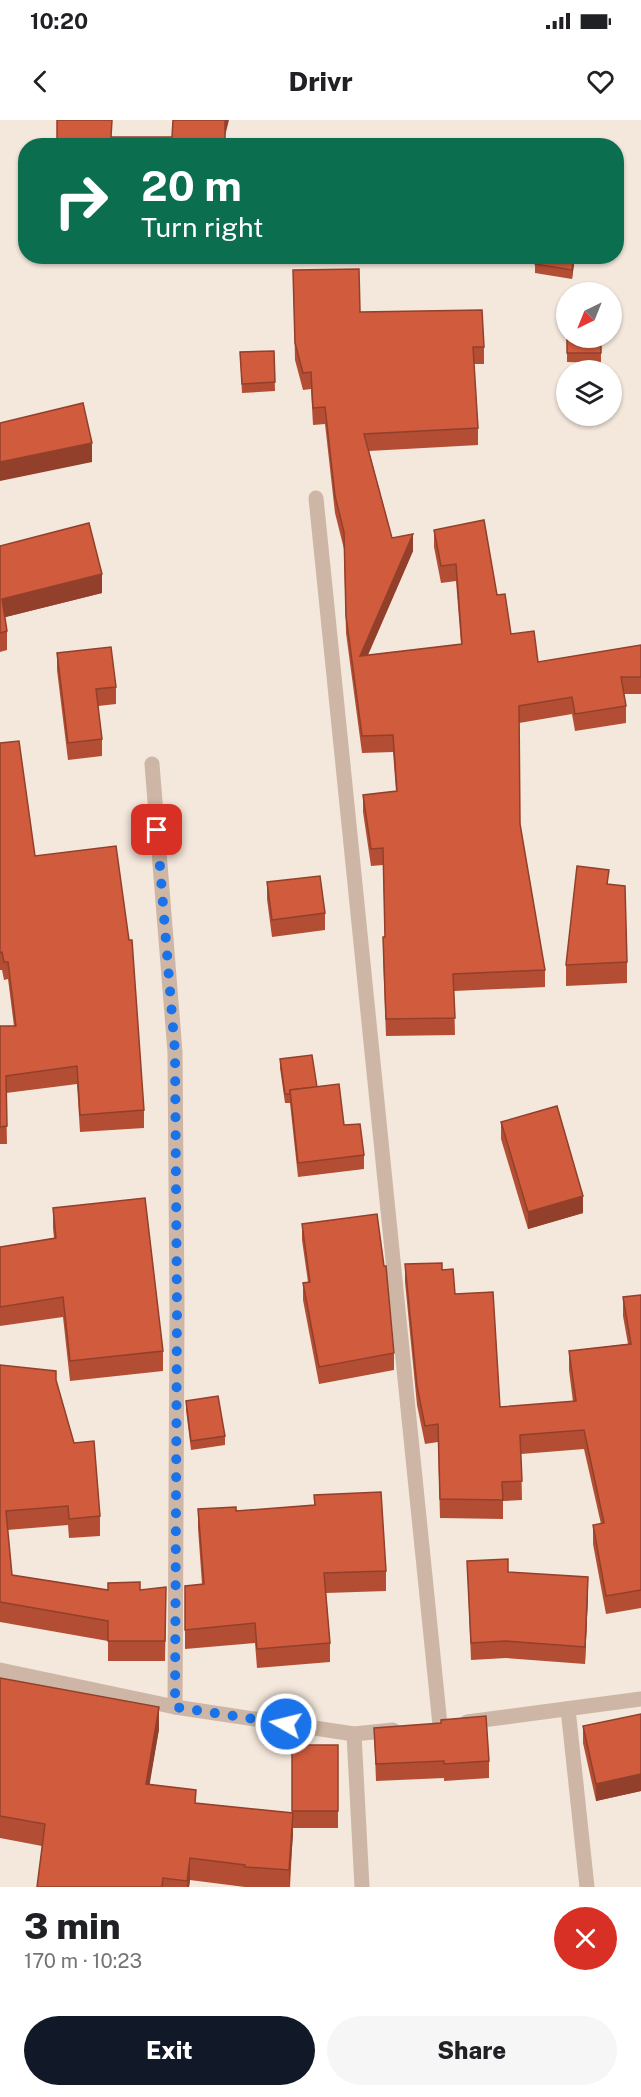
<!DOCTYPE html>
<html lang="en">
<head>
<meta charset="utf-8">
<style>
  :root { --surface:#fff; --page:#f6f6f6; --text:#202124; --muted:#757577; --accent:#111827 }
  body { margin:0; font-family:"Public Sans",sans-serif; background:var(--page); color:var(--text); height:100vh; display:flex; flex-direction:column; font-size:22px; white-space:nowrap }
  * { box-sizing:border-box; margin:0 }
  p { font-size:20px; color:var(--muted) }
  .icon { flex:none; width:33px; height:33px; fill:none; stroke:currentColor; stroke-width:2; stroke-linecap:round; stroke-linejoin:round }
  .map { position:relative; height:1767px; overflow:hidden }
  .panel { display:flex; flex-direction:column; background:var(--surface); flex:1 }
  .panel>* { flex:none }
  .hud { position:absolute; left:18px; top:18px; width:606px; height:126px; border-radius:24px; box-shadow:0 2px 4px #0004; background:#0b6e4f; color:#fff; overflow:hidden }
  .needle { width:39px; rotate:223deg }
  .buttons { position:absolute; left:556px; top:162px; display:grid; gap:12px }
  .buttons a { display:grid; place-items:center; width:66px; height:66px; border-radius:50%; background:var(--surface); box-shadow:0 2px 4px #0004; font-size:30px }
  .pin { position:absolute; display:grid; place-items:center; width:51px; height:51px; color:#fff; margin:-26px; border-radius:12px; box-shadow:0 3px 9px #0006 }
  .me { position:absolute; width:66px; margin:-33px; rotate:278deg; stroke-linejoin:round; filter:drop-shadow(0 0 4px #0008) }
  .turn { display:flex; align-items:center; gap:21px; height:126px; padding:0 24px; font-size:27px }
  .turn .icon { width:78px; height:78px; stroke-width:2.5 }
  .turn b { display:block; font-size:42px; line-height:51px }
  .round { display:grid; place-items:center; flex:none; width:63px; height:63px; border-radius:32px; background:var(--page) }
  .summary { display:flex; align-items:center; justify-content:space-between; height:102px; padding:0 24px }
  h1 { font-size:36px; font-weight:800; line-height:45px }
  .button { display:flex; gap:12px; margin-top:auto; padding:12px 24px }
  .button a { flex:1; height:69px; border-radius:36px; background:var(--accent); color:#fff; font-size:24px; font-weight:800; line-height:69px; text-align:center }
  .button a+a { background:var(--page); color:var(--text) }
  .status { display:flex; justify-content:space-between; align-items:center; height:42px; padding:0 30px; background:var(--surface); direction:ltr }
  .status svg { height:16px; fill:currentColor }
  header { display:flex; justify-content:space-between; align-items:center; height:78px; padding:0 24px; background:var(--surface); font-size:27px; font-weight:800 }
  .map>svg:first-child { display:block }
  .lines { fill:none; stroke-linecap:round; stroke-linejoin:round }
  .minor { stroke:#cdb6a5; stroke-width:15 }
  .wall { fill:#b34e34 }
  .shaded-wall { fill:#92402b }
  .building { fill:#d05b3d; stroke:#92402b; stroke-width:1.5 }
  .route { stroke:#1a73e8; stroke-width:10; stroke-dasharray:0 18 }
</style>
</head>
<body>
<div class="status"><b>10:20</b><svg viewBox="0 0 49 12"><path d="M0 12V9h3v3zM5 12V6h3v6zM10 12V3h3v9zM15 12V0h3v12zM26 1h20v11H26zM47 4h2v5h-2z"/></svg></div>
<header><svg class="icon" aria-label="back" viewBox="0 0 24 24"><path d="M15 5l-7 7 7 7"/></svg>Drivr<svg class="icon" aria-label="heart" viewBox="0 0 24 24"><path d="M12 20l-8-8c-3-5 5-10 8-4 3-6 11-1 8 4z"/></svg></header>
<div class="map">
<svg width="641" height="1767" viewBox="0 0 641 1767">
  <rect width="100%" height="100%" fill="#f4e7db"/>
  <g class="lines">
    <g class="minor">
      <path d="M 316,378 L 440,1605"/>
      <path d="M 152,644 L 175,932 L 177,1190 L 175,1587"/>
      <path d="M 0,1550 L 175,1587 L 354,1614 L 393,1610"/>
      <path d="M 568,1589 L 587,1767"/>
      <path d="M 467,1602 L 641,1579"/>
      <path d="M 354,1614 L 362,1767"/>
    </g>
  </g>
  <g class="wall">
    <path d="M 575,136 L 572,159 L 535,153 L 535,144 Z"/>
    <path d="M 293,150 L 360,192 L 484,227 L 484,244 L 474,244 L 478,308 L 478,325 L 369,331 L 392,418 L 413,431 L 368,535 L 461,524 L 456,461 L 441,463 L 434,427 L 434,410 L 497,475 L 511,514 L 538,542 L 641,525 L 641,574 L 624,574 L 626,586 L 626,603 L 575,611 L 572,594 L 519,603 L 520,704 L 545,850 L 545,867 L 454,871 L 455,915 L 386,916 L 383,834 L 383,817 L 385,817 L 383,745 L 371,746 L 363,692 L 363,675 L 396,671 L 393,632 L 362,633 L 346,513 L 344,429 L 335,393 L 325,304 L 313,305 L 311,269 L 303,270 L 295,240 Z"/>
    <path d="M 567,196 L 601,218 L 601,243 L 567,242 Z"/>
    <path d="M 274,231 L 275,271 L 242,273 L 240,232 Z"/>
    <path d="M 0,426 L 102,473 L 5,497 L 7,511 L 7,530 L 0,532 Z"/>
    <path d="M 57,533 L 116,567 L 116,584 L 98,586 L 102,619 L 102,636 L 68,640 L 57,550 Z"/>
    <path d="M 0,623 L 35,736 L 144,990 L 144,1008 L 80,1012 L 77,964 L 6,973 L 7,1024 L 0,1024 L 0,906 L 14,906 L 8,859 L 4,860 L 2,850 L 0,850 Z"/>
    <path d="M 267,762 L 325,793 L 325,810 L 272,817 L 267,779 Z"/>
    <path d="M 609,764 L 627,842 L 627,863 L 566,866 L 566,845 Z"/>
    <path d="M 280,939 L 317,967 L 344,1005 L 364,1035 L 364,1049 L 298,1057 L 290,983 L 285,983 L 280,948 Z"/>
    <path d="M 501,1002 L 583,1093 L 528,1109 L 501,1019 Z"/>
    <path d="M 53,1088 L 163,1231 L 163,1251 L 70,1261 L 63,1197 L 0,1206 L 0,1127 L 54,1118 L 53,1108 Z"/>
    <path d="M 302,1104 L 394,1233 L 394,1250 L 319,1264 L 303,1180 L 303,1163 L 308,1162 L 302,1120 Z"/>
    <path d="M 405,1144 L 442,1150 L 455,1174 L 500,1287 L 573,1282 L 569,1250 L 569,1231 L 628,1224 L 623,1196 L 623,1177 L 641,1175 L 641,1488 L 606,1494 L 593,1424 L 593,1405 L 601,1404 L 584,1329 L 521,1334 L 522,1380 L 503,1381 L 503,1399 L 440,1398 L 438,1322 L 425,1324 L 417,1285 L 405,1162 Z"/>
    <path d="M 0,1245 L 56,1260 L 74,1323 L 100,1396 L 100,1416 L 69,1418 L 68,1405 L 7,1410 L 12,1455 L 108,1470 L 140,1470 L 166,1487 L 165,1541 L 108,1541 L 108,1521 L 0,1502 Z"/>
    <path d="M 186,1281 L 225,1316 L 225,1325 L 191,1330 L 186,1290 Z"/>
    <path d="M 314,1375 L 386,1451 L 386,1471 L 326,1473 L 330,1523 L 330,1542 L 257,1548 L 255,1523 L 185,1529 L 185,1466 L 202,1464 L 198,1408 L 198,1389 L 236,1391 L 314,1385 Z"/>
    <path d="M 467,1441 L 588,1474 L 585,1544 L 506,1538 L 471,1540 Z"/>
    <path d="M 0,1558 L 159,1609 L 149,1665 L 196,1683 L 292,1693 L 292,1625 L 338,1625 L 338,1708 L 293,1708 L 290,1767 L 245,1767 L 190,1760 L 189,1767 L 37,1767 L 42,1726 L 0,1718 Z"/>
    <path d="M 641,1594 L 641,1671 L 596,1681 L 583,1623 L 583,1606 Z"/>
    <path d="M 374,1608 L 489,1641 L 489,1658 L 444,1661 L 444,1658 L 376,1661 Z"/>
  </g>
  <g class="shaded-wall">
    <path d="M 225,0 L 229,0 L 225,16 Z"/>
    <path d="M 574,136 L 575,136 L 572,159 L 572,150 Z"/>
    <path d="M 92,323 L 92,342 L 0,361 L 0,342 Z"/>
    <path d="M 413,414 L 413,431 L 360,553 L 360,536 Z"/>
    <path d="M 102,454 L 102,473 L 2,498 L 2,479 Z"/>
    <path d="M 583,1076 L 583,1093 L 528,1109 L 528,1092 Z"/>
    <path d="M 588,1457 L 588,1474 L 585,1544 L 585,1527 Z"/>
    <path d="M 159,1587 L 159,1609 L 146,1686 L 146,1664 Z"/>
    <path d="M 641,1654 L 641,1671 L 596,1681 L 596,1664 Z"/>
    <path d="M 293,1693 L 293,1715 L 289,1767 L 289,1750 Z"/>
    <path d="M 190,1738 L 190,1760 L 189,1767 L 187,1767 Z"/>
  </g>
  <g class="building">
    <path d="M 57,0 L 112,0 L 111,17 L 172,17 L 173,0 L 225,0 L 225,26 L 57,26 Z"/>
    <path d="M 536,136 L 574,136 L 572,150 L 535,144 Z"/>
    <path d="M 359,149 L 360,192 L 482,190 L 484,227 L 473,227 L 478,308 L 364,314 L 392,418 L 413,414 L 360,536 L 462,524 L 456,444 L 441,446 L 434,410 L 484,400 L 497,475 L 505,474 L 511,514 L 534,511 L 538,542 L 641,525 L 641,557 L 621,557 L 626,586 L 575,594 L 572,577 L 519,586 L 520,704 L 545,850 L 453,854 L 455,898 L 386,899 L 383,817 L 385,817 L 383,728 L 371,729 L 363,675 L 397,671 L 393,615 L 362,616 L 346,496 L 344,412 L 335,376 L 325,287 L 313,288 L 311,252 L 303,253 L 295,223 L 293,150 Z"/>
    <path d="M 567,196 L 567,218 L 601,218 L 601,233 L 567,233 Z"/>
    <path d="M 274,231 L 275,262 L 242,264 L 240,232 Z"/>
    <path d="M 83,283 L 92,323 L 0,342 L 0,303 Z"/>
    <path d="M 89,403 L 102,454 L 2,479 L 7,511 L 0,513 L 0,426 Z"/>
    <path d="M 111,527 L 116,567 L 96,569 L 102,619 L 68,623 L 57,533 Z"/>
    <path d="M 19,621 L 35,736 L 116,726 L 129,820 L 132,820 L 144,990 L 80,995 L 77,946 L 6,956 L 7,1006 L 0,1007 L 0,906 L 16,906 L 8,842 L 4,842 L 2,832 L 0,833 L 0,623 Z"/>
    <path d="M 577,746 L 609,750 L 607,764 L 625,766 L 627,842 L 566,845 Z"/>
    <path d="M 320,756 L 325,793 L 272,800 L 267,762 Z"/>
    <path d="M 312,935 L 317,967 L 290,970 L 290,974 L 285,974 L 280,939 Z"/>
    <path d="M 339,964 L 344,1005 L 360,1004 L 364,1035 L 298,1043 L 290,970 Z"/>
    <path d="M 557,986 L 583,1076 L 528,1092 L 501,1002 Z"/>
    <path d="M 145,1078 L 163,1231 L 70,1241 L 63,1177 L 0,1187 L 0,1127 L 56,1118 L 53,1088 Z"/>
    <path d="M 377,1094 L 384,1146 L 386,1146 L 394,1233 L 319,1247 L 303,1163 L 310,1162 L 302,1104 Z"/>
    <path d="M 442,1143 L 442,1150 L 453,1149 L 455,1174 L 493,1172 L 500,1287 L 576,1281 L 569,1231 L 631,1224 L 623,1177 L 641,1175 L 641,1470 L 606,1476 L 593,1405 L 604,1403 L 584,1310 L 520,1315 L 522,1361 L 502,1362 L 503,1380 L 440,1379 L 438,1304 L 425,1306 L 417,1266 L 405,1144 Z"/>
    <path d="M 0,1245 L 56,1251 L 56,1260 L 74,1323 L 94,1321 L 100,1396 L 69,1399 L 68,1386 L 6,1391 L 12,1455 L 108,1470 L 108,1463 L 140,1462 L 140,1470 L 166,1467 L 165,1521 L 108,1521 L 108,1501 L 0,1482 Z"/>
    <path d="M 218,1276 L 225,1316 L 191,1321 L 186,1281 Z"/>
    <path d="M 381,1372 L 386,1451 L 324,1453 L 330,1523 L 257,1529 L 255,1503 L 185,1510 L 185,1466 L 204,1464 L 198,1389 L 236,1387 L 236,1391 L 315,1385 L 314,1375 Z"/>
    <path d="M 508,1439 L 508,1452 L 588,1457 L 585,1527 L 506,1521 L 471,1523 L 467,1441 Z"/>
    <path d="M 0,1558 L 159,1587 L 146,1664 L 196,1670 L 195,1683 L 293,1693 L 289,1750 L 245,1747 L 245,1745 L 190,1738 L 187,1761 L 163,1758 L 162,1767 L 37,1767 L 45,1704 L 0,1696 Z"/>
    <path d="M 641,1594 L 641,1654 L 596,1664 L 583,1606 Z"/>
    <path d="M 486,1596 L 489,1641 L 444,1644 L 444,1641 L 376,1644 L 374,1608 L 441,1603 L 441,1600 Z"/>
    <rect x="292" y="1625" width="46" height="66"/>
  </g>
  <g class="lines">
    <path class="route" d="M 157,710 L 175,932 L 177,1190 L 175,1587 L 286,1604"/>
  </g>
</svg>
<div class="buttons">
<a><svg class="needle" viewBox="-14 -14 28 28"><path d="M0-13l5 13h-10z" fill="#e53935"/><path d="M0 13l5-13h-10z" fill="#757577"/></svg></a>
<a><svg class="icon" aria-label="layers" viewBox="0 0 24 24"><path d="M12 4l9 5-9 5-9-5zM3 14l9 5 9-5"/></svg></a>
</div>
<div class="pin" style="left:157px;top:710px;background:#d93025"><svg class="icon" aria-label="arrive" viewBox="0 0 24 24"><path d="M6 21V4h12l-3 4 3 4H6"/></svg></div>
<svg class="me" style="left:286px;top:1604px" viewBox="-20 -20 40 40"><circle r="17" fill="#1a73e8" stroke="#fff" stroke-width="3"/><path d="M0-11L8 9 0 5-8 9z" fill="#fff"/></svg>
<div class="hud">
<div class="turn"><svg class="icon" aria-label="right" viewBox="0 0 24 24"><path d="M7 20v-9h11M14 6l5 5-5 5"/></svg><div><b>20 m</b>Turn right</div></div>
</div>
</div>
<section class="panel">
<div class="summary"><div><h1>3 min</h1><p>170 m · 10:23</p></div><a class="round" style="background:#d93025;color:#fff"><svg class="icon" aria-label="close" viewBox="0 0 24 24"><path d="M6 6l12 12M18 6L6 18"/></svg></a></div>
<div class="button"><a>Exit</a><a>Share</a></div>
</section>
</body>
</html>
